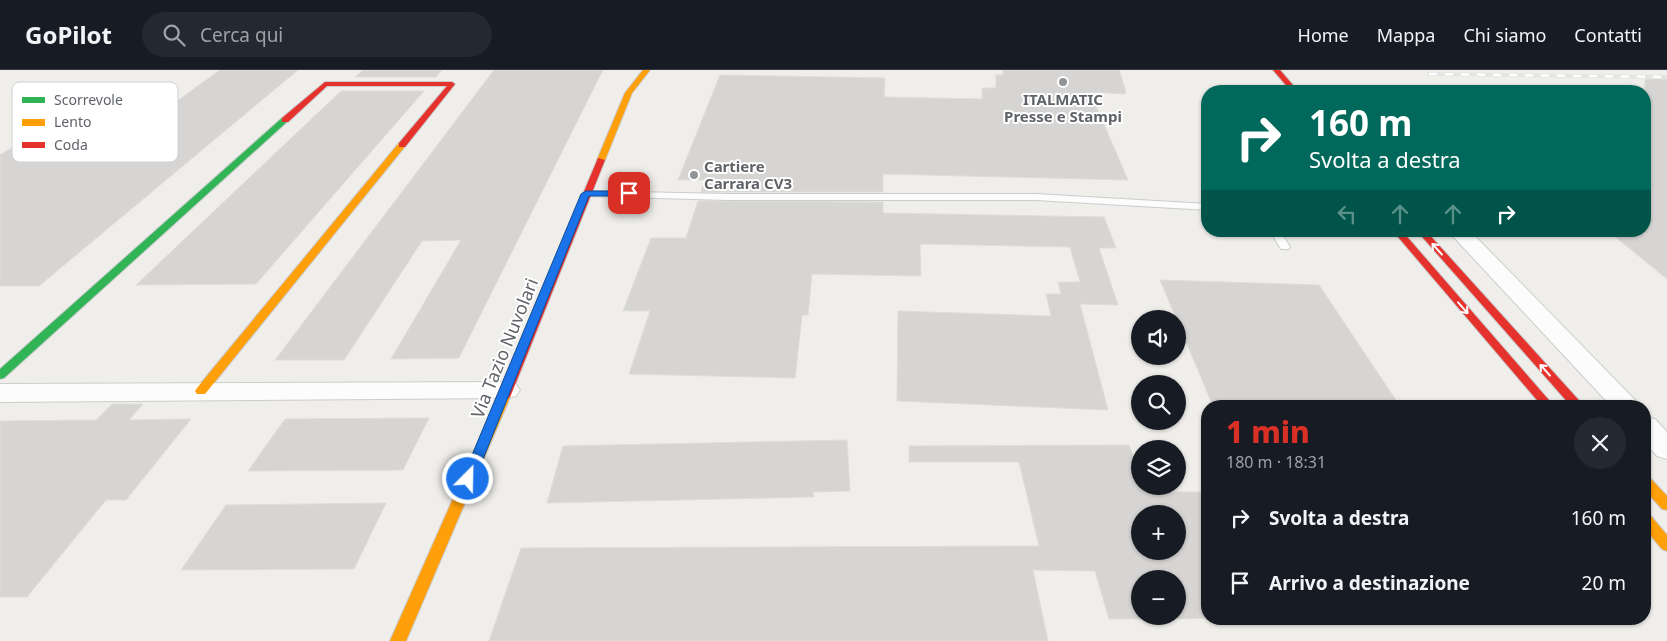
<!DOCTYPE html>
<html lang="it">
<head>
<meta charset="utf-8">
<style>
  :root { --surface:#171b24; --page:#242831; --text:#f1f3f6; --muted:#9ea1a6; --line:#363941; --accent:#d93025 }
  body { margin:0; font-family:"Noto Sans",sans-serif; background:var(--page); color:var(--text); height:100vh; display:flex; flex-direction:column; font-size:19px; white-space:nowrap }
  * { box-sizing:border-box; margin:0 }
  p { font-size:16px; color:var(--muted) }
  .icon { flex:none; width:28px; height:28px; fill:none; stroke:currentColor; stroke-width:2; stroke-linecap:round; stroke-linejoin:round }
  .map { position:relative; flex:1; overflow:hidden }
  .details { position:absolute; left:1201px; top:330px; width:450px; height:225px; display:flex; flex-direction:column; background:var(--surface); border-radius:20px; box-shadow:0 1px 4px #0004 }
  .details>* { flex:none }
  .top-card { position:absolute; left:1201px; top:15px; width:450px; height:152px; border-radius:20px; box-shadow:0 1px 4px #0004; background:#00695c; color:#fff; overflow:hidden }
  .fabs { position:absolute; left:1131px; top:240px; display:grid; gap:10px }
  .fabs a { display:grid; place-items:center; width:55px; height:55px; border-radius:50%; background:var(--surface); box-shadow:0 1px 4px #0004; font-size:25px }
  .pin { position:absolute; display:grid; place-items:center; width:42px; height:42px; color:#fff; margin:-21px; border-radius:10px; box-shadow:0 2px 8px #0006 }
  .me { position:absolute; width:55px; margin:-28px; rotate:23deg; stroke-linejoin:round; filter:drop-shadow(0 0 4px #0008) }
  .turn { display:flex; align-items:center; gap:18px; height:105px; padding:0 25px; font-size:22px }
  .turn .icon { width:65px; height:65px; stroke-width:2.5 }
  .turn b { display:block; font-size:35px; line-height:42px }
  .lanes { display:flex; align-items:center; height:48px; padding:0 25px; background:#0003; justify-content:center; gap:25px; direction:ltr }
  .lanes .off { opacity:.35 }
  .round { display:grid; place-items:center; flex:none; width:52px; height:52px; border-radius:26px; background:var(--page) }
  .overview { display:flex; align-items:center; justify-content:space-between; height:85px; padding:0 25px }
  h1 { font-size:30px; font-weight:800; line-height:38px; color:var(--accent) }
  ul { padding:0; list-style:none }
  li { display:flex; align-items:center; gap:15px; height:65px; padding:0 25px }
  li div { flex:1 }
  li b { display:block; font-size:19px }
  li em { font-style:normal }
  header { display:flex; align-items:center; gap:30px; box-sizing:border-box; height:70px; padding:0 25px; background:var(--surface); border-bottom:1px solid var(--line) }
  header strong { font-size:24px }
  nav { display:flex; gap:28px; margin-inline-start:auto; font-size:18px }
  .search { width:350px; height:45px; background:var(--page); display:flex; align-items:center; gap:12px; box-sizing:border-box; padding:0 18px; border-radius:28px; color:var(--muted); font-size:19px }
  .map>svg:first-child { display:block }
  .building { fill:#d6d5d3; stroke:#deddd9; fill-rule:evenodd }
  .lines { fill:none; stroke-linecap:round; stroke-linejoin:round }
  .lane-casing { stroke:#cbcccc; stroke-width:2 }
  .street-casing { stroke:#cbcccc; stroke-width:2 }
  .fast-casing { stroke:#cacacb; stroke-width:2 }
  .slow-casing { stroke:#cacacb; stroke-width:2 }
  .jam-casing { stroke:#cacacb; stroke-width:2 }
  .lane { fill:#fdfcfc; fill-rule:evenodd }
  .street { fill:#fdfcfc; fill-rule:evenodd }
  .fast { fill:#30b455; fill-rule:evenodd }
  .slow { fill:#ff9f0a; fill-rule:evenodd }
  .jam { fill:#e5322d; fill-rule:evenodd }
  .rail-casing { stroke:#e4e4e4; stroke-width:4 }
  .rail { stroke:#fff; stroke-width:2.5; stroke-dasharray:8; stroke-linecap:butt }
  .oneway { stroke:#fff }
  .route { fill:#1a73e8; stroke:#114b97 }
  .poi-dot { fill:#919496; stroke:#fff; stroke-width:2 }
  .labels { text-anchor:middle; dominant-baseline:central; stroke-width:4; stroke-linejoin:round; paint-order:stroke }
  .far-poi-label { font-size:15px; font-weight:bold; fill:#5f6368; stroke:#fff }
  .street-label { font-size:18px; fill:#5f6368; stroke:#fff }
  .key { fill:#fff; stroke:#cfd0d2; stroke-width:1 }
  .key-label { font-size:14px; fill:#5f6368 }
</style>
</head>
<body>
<header>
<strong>GoPilot</strong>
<div class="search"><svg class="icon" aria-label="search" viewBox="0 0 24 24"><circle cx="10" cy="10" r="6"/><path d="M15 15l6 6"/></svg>Cerca qui</div>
<nav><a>Home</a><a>Mappa</a><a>Chi siamo</a><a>Contatti</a></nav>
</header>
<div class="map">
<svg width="1667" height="571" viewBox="0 0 1667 571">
  <rect width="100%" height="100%" fill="#efeeea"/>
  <g class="building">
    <path d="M 220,0 L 298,0 L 39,216 L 0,216 L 0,85 L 31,66 L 130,65 Z"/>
    <path d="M 363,0 L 442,0 L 436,7 L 355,7 Z"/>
    <path d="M 494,0 L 603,0 L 459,288 L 391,289 L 461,170 L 422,171 L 344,290 L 275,290 Z"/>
    <path d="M 1003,0 L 1119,0 L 1126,22 L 1125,24 L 1090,22 L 1128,110 L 883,104 L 883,122 L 701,122 L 704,110 L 678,110 L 720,5 L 885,8 L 884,27 L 982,29 L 982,18 L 996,18 L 996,5 L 1003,5 Z"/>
    <path d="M 1645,9 L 1667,9 L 1667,209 L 1608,161 L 1645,161 Z"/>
    <path d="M 341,21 L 424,21 L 256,214 L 136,215 Z"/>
    <path d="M 698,131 L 883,132 L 883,143 L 1104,147 L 1116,178 L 1099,178 L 1118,235 L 1080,234 L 1108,340 L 897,331 L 898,241 L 1051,246 L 1046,224 L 1061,224 L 1058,212 L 1080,212 L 1070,177 L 920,174 L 921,206 L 812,204 L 808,245 L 802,245 L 795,308 L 629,304 L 650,241 L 623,241 L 651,168 L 686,168 Z"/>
    <path d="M 1160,210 L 1319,215 L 1400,336 L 1213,336 Z"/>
    <path d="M 112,334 L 143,334 L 129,350 L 191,349 L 126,430 L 106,430 L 27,527 L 0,527 L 0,351 L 96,350 Z"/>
    <path d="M 429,348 L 403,400 L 248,401 L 285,349 Z"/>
    <path d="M 847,370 L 850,421 L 813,422 L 814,427 L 547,433 L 563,376 Z"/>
    <path d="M 1129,375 L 1140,404 L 1140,416 L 1145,416 L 1147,422 L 1208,422 L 1208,548 L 1178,549 L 1178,509 L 1140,509 L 1140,549 L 1109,549 L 1095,501 L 1033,500 L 1048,571 L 489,571 L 521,478 L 1039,476 L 1019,392 L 909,392 L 909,376 ZM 1140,444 L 1178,444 L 1178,481 L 1140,481 Z"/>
    <path d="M 386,433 L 354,499 L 181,500 L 226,435 Z"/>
  </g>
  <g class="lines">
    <g class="lane-casing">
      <g id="lane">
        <path d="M 586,121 L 728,124 L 1036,124 L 1208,134 L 1208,140 L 1036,130 L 728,130 L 583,126 L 583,122 Z"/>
        <path d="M 1270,161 L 1280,161 L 1290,177 L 1289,179 L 1281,179 Z"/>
      </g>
    </g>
    <g class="street-casing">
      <g id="street">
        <path d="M 1448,161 L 1470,161 L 1635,330 L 1639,336 L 1611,336 Z"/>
        <path d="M 507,312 L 516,314 L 520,320 L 516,326 L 507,328 L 0,332 L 0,314 Z"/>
        <path d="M 1645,347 L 1655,349 L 1667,362 L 1667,389 L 1657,386 L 1645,373 Z"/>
      </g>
    </g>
    <g class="fast-casing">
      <path id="fast" d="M 282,48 L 289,50 L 4,308 L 0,309 L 0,299 Z"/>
    </g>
    <g class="slow-casing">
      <g id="slow">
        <path d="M 643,0 L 650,0 L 632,23 L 605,90 L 598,92 L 597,90 L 625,23 Z"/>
        <path d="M 399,73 L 406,75 L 205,324 L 197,324 L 195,321 L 197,318 Z"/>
        <path d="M 505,321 L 511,325 L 406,571 L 390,571 L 499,325 Z"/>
        <path d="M 1645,406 L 1650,408 L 1667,426 L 1667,440 L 1662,439 L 1645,420 Z"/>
        <path d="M 1645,444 L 1650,445 L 1667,465 L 1667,481 L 1662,479 L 1645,459 Z"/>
      </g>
    </g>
    <g class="jam-casing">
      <g id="jam">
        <path d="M 1273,0 L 1280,0 L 1298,21 L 1291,21 Z"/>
        <path d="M 325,12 L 452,12 L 455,14 L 405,77 L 399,77 L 399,73 L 447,16 L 327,16 L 288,52 L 282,52 L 282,48 Z"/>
        <path d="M 598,88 L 605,90 L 511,325 L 509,328 L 501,328 L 499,325 Z"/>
        <path d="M 1393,161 L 1402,161 L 1554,336 L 1542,336 Z"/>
        <path d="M 1417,161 L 1426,161 L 1584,336 L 1571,336 Z"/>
      </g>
    </g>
    <use href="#lane" class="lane"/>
    <use href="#street" class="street"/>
    <use href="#fast" class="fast"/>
    <use href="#slow" class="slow"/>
    <use href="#jam" class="jam"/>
    <g class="rail-casing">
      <path id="rail" d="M 1429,4 L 1667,7"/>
    </g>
    <use href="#rail" class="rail"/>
  </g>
  <defs><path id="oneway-shaft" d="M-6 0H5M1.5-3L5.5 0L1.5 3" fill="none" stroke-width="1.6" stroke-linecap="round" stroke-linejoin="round" transform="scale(1.25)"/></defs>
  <g class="oneway">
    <use href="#oneway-shaft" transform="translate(1437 179) rotate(-132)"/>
    <use href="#oneway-shaft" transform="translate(1463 238) rotate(49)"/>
    <use href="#oneway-shaft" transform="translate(1545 300) rotate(-132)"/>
  </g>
  <path class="route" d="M 586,121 L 629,121 L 633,123 L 629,126 L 589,126 L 475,409 L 473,412 L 464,412 L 462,409 L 581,124 Z"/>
  <g class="poi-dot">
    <circle cx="1063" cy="12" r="5"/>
    <circle cx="694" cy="105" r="5"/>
  </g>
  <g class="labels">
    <g class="far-poi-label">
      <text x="1063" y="29">ITALMATIC<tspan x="1063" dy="17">Presse e Stampi</tspan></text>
      <text x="704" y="96" text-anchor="start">Cartiere<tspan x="704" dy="17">Carrara CV3</tspan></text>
    </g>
    <g class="street-label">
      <text transform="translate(504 278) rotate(-68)">Via Tazio Nuvolari</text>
    </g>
  </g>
  <rect x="12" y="12" width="166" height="80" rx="8" class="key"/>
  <rect x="22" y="27" width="23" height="6" fill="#30b455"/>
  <rect x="22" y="49" width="23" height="7" fill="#ff9f0a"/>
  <rect x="22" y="72" width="23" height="6" fill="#e5322d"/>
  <g class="key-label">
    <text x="54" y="35">Scorrevole</text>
    <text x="54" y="57">Lento</text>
    <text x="54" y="80">Coda</text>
  </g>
</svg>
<div class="fabs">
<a><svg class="icon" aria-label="sound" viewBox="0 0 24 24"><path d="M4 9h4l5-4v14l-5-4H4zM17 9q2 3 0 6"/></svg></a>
<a><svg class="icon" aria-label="search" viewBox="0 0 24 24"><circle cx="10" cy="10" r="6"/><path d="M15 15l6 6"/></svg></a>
<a><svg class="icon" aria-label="layers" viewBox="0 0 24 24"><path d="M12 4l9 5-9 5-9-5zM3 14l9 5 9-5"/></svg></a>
<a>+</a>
<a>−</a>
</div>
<div class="pin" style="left:629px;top:123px;background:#d93025"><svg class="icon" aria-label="arrive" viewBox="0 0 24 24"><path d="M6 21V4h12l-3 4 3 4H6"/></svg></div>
<svg class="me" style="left:468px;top:409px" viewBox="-20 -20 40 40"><circle r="17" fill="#1a73e8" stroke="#fff" stroke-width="3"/><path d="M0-11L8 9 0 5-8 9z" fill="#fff"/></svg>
<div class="top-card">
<div class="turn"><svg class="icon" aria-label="right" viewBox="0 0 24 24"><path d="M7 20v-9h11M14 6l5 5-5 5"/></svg><div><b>160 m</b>Svolta a destra</div></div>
<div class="lanes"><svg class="icon off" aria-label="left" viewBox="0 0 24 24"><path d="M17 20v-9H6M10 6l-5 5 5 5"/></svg><svg class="icon off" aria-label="ahead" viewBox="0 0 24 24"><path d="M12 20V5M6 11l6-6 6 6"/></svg><svg class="icon off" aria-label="ahead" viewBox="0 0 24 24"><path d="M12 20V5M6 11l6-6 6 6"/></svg><svg class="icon" aria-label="right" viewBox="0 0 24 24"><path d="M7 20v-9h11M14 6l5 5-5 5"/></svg></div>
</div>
<section class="details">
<div class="overview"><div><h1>1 min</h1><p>180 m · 18:31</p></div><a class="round"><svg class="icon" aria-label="close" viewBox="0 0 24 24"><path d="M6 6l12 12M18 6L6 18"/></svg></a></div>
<ul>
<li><svg class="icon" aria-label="right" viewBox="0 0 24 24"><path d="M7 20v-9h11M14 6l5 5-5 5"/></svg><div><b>Svolta a destra</b></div><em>160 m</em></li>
<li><svg class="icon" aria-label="arrive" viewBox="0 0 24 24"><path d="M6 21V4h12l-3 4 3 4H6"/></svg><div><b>Arrivo a destinazione</b></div><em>20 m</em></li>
</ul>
</section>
</div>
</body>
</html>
